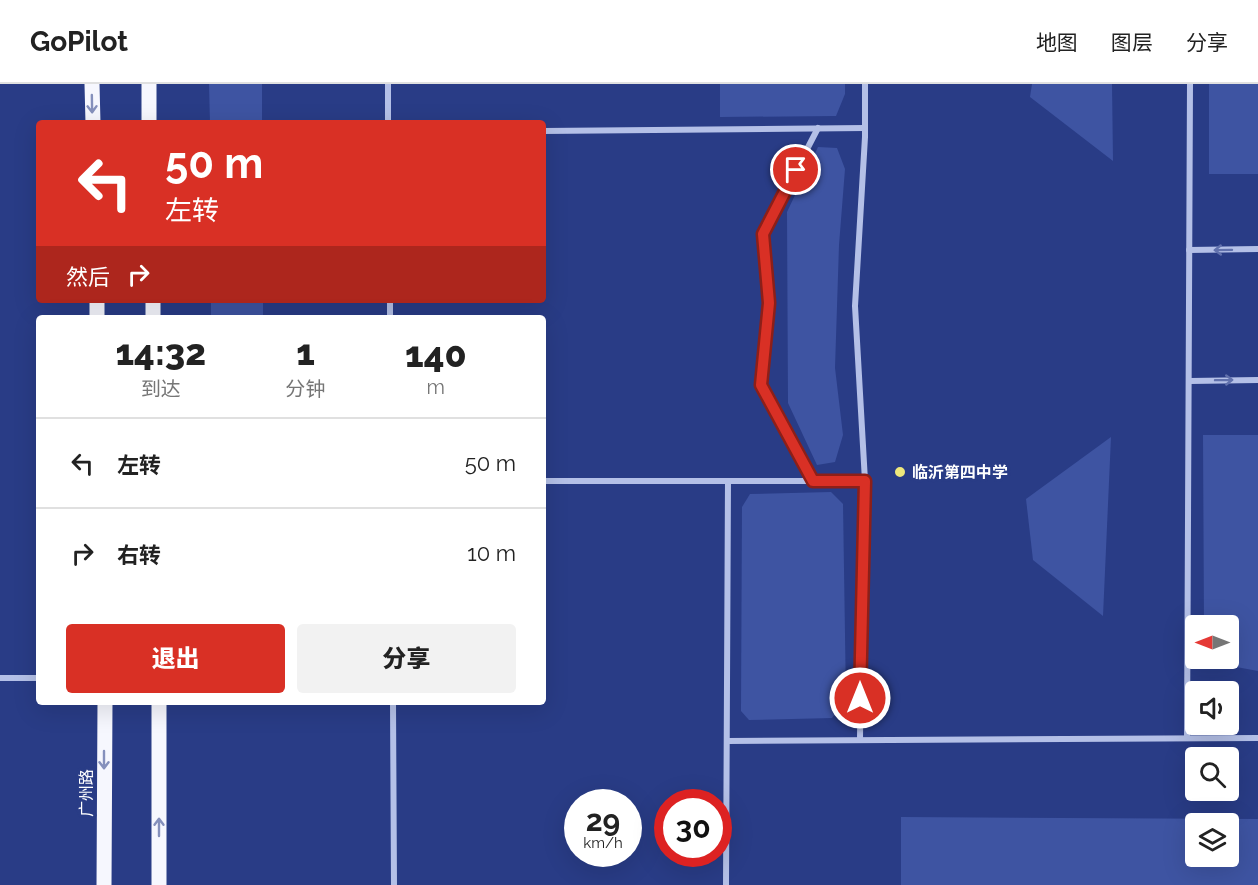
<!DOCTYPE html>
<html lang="zh">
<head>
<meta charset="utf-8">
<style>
  :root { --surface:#fff; --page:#f2f2f2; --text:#222; --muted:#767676; --line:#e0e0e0; --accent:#d93025 }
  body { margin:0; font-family:Raleway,"Noto Sans SC",sans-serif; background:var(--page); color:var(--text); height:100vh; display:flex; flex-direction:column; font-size:22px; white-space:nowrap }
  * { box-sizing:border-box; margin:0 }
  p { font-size:20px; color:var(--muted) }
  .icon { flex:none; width:33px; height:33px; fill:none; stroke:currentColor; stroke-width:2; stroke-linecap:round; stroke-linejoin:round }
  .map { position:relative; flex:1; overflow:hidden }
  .drawer { position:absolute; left:36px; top:231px; width:510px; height:390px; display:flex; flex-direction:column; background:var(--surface); border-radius:6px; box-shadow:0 6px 24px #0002 }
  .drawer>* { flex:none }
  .top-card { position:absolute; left:36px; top:36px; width:510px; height:183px; border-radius:6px; box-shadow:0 6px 24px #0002; background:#d93025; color:#fff; overflow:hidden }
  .needle { width:39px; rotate:270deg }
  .fabs { position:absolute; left:1185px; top:531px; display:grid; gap:12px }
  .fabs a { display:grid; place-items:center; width:54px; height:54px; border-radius:6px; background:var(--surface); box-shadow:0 6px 24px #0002; font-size:30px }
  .speed { position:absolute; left:564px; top:705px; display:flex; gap:12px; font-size:30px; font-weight:700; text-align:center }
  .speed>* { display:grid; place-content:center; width:78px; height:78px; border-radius:50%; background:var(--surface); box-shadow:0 6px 24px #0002; line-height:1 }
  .speed small { font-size:15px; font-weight:400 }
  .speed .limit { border:9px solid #d22; background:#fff; color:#111 }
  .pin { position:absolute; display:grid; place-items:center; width:51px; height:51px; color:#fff; margin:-26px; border:3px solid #fff; border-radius:50%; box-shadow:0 2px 6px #0007 }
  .me { position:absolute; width:66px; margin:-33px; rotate:0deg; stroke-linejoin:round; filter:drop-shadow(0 0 4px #0008) }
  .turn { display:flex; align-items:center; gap:21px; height:126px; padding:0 30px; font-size:27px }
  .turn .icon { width:78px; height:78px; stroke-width:2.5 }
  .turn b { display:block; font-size:42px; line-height:51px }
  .then { display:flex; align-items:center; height:57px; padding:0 30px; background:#0003; gap:12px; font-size:22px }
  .eta { display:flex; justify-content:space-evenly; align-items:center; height:102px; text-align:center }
  .eta b { font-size:36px; font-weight:800; line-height:42px }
  .cta { display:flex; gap:12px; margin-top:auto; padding:12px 30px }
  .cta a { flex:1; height:69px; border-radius:6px; background:var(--accent); color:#fff; font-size:24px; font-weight:800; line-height:69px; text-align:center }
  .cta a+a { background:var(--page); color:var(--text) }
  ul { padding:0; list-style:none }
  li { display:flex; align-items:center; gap:18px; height:90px; padding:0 30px; border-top:2px solid var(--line) }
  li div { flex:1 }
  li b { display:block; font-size:22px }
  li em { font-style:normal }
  header { display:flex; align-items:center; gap:36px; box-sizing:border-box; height:84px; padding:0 30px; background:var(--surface); border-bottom:2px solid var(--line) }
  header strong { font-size:28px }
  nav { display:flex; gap:33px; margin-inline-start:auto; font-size:21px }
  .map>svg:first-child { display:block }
  .green { fill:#3e54a2; fill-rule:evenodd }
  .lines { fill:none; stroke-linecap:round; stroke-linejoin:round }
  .minor { stroke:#b4c0e7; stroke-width:6 }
  .primary { stroke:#f6f7fe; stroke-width:15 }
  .oneway { stroke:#8590bc }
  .oneway2 { stroke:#6171ad }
  .route-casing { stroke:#8d1f18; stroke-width:15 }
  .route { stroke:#d93025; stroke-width:10 }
  .poi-dot { fill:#eee87c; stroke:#293c86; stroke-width:2 }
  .labels { text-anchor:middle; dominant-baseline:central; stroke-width:6; stroke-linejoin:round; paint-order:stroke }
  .poi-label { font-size:16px; font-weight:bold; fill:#fff; stroke:#293c86; text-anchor:start }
  .street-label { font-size:16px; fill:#fff; stroke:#293c86 }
</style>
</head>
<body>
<header>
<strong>GoPilot</strong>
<nav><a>地图</a><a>图层</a><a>分享</a></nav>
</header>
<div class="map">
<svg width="1258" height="801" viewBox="0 0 1258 801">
  <rect width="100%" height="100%" fill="#293c86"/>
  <g class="green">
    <path d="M 209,0 L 262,0 L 262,39 L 210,39 Z"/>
    <path d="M 720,0 L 845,0 L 845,10 L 836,32 L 720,33 Z"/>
    <path d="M 1032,0 L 1112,0 L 1113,77 L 1030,13 Z"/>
    <rect x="1209" y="0" width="49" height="90"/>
    <path d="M 818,63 L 837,64 L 845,85 L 839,161 L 835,284 L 843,351 L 835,378 L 817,381 L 788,319 L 787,128 Z"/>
    <rect x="211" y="216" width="52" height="18"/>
    <path d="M 1203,351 L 1258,351 L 1258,587 L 1204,577 L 1204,575 L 1228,574 L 1228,542 L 1204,541 Z"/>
    <path d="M 1111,353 L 1103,532 L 1033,476 L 1026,415 Z"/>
    <path d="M 831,408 L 843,420 L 846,616 L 832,634 L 749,636 L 741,627 L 742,423 L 750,410 Z"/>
    <path d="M 901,733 L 1258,735 L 1258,801 L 901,801 ZM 1196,740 L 1228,740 L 1228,772 L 1196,772 Z"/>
  </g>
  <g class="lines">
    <g class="minor">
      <path d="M 388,0 L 388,39"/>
      <path d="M 543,47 L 865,44"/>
      <path d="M 1189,166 L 1258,165"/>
      <path d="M 390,216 L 390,234"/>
      <path d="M 1190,297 L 1258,296"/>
      <path d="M 543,397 L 865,397"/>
      <path d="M 813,397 L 761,301 L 769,219 L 763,150 L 818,44"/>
      <path d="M 0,594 L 39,594"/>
      <path d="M 393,618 L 394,801"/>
      <path d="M 1187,654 L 1190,0"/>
      <path d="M 860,655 L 861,552 L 865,397 L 855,222 L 865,53 L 865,0"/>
      <path d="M 727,657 L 1258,654"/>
      <path d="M 726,801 L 728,397"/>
    </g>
    <g class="primary">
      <path d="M 92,0 L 93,39"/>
      <path d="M 149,0 L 149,39"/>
      <path d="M 97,216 L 97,234"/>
      <path d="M 153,216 L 153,234"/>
      <path d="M 104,801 L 105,618"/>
      <path d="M 159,801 L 159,618"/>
    </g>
  </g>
  <defs><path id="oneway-shaft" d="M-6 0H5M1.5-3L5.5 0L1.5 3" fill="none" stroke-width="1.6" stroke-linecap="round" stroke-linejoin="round" transform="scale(1.5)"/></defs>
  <g class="oneway">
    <use href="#oneway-shaft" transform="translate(92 20) rotate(89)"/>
    <use href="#oneway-shaft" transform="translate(104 676) rotate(90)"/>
    <use href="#oneway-shaft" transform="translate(159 743) rotate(-90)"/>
  </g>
  <g class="oneway2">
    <use href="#oneway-shaft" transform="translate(1223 166) rotate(179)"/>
    <use href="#oneway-shaft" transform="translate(1224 296) rotate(-1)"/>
  </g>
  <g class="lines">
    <g class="route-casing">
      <path id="route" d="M 796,86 L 763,150 L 769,219 L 761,301 L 813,397 L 865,397 L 860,614"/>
    </g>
    <use href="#route" class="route"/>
  </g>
  <circle class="poi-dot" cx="900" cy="388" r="6"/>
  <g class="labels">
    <g class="poi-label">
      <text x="912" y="388">临沂第四中学</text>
    </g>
    <g class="street-label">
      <text transform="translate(86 709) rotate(-90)">广州路</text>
    </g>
  </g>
</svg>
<div class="fabs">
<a><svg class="needle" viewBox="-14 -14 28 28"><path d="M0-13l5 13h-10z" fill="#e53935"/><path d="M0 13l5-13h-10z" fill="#767676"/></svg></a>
<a><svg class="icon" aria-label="sound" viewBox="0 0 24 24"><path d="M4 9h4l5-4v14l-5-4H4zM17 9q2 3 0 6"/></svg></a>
<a><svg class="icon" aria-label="search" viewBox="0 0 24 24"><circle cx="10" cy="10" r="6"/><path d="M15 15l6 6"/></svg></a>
<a><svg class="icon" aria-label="layers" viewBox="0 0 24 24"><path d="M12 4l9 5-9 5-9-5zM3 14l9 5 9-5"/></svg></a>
</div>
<div class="speed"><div>29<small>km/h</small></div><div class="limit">30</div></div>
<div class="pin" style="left:796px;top:86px;background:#d93025"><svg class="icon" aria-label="arrive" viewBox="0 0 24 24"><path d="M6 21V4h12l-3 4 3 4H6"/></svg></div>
<svg class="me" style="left:860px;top:614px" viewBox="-20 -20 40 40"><circle r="17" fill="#d93025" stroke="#fff" stroke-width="3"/><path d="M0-11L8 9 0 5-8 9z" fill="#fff"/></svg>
<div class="top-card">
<div class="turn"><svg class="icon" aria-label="left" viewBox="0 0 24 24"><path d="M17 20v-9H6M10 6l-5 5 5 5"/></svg><div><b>50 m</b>左转</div></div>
<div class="then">然后<svg class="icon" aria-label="right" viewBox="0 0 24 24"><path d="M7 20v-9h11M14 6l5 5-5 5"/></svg></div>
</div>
<section class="drawer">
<div class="eta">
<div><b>14:32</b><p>到达</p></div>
<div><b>1</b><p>分钟</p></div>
<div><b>140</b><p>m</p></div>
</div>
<ul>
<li><svg class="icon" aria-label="left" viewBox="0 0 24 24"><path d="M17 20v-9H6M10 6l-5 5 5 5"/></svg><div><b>左转</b></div><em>50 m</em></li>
<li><svg class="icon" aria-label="right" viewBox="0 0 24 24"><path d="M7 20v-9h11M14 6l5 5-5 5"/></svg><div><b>右转</b></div><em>10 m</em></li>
</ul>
<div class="cta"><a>退出</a><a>分享</a></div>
</section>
</div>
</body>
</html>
